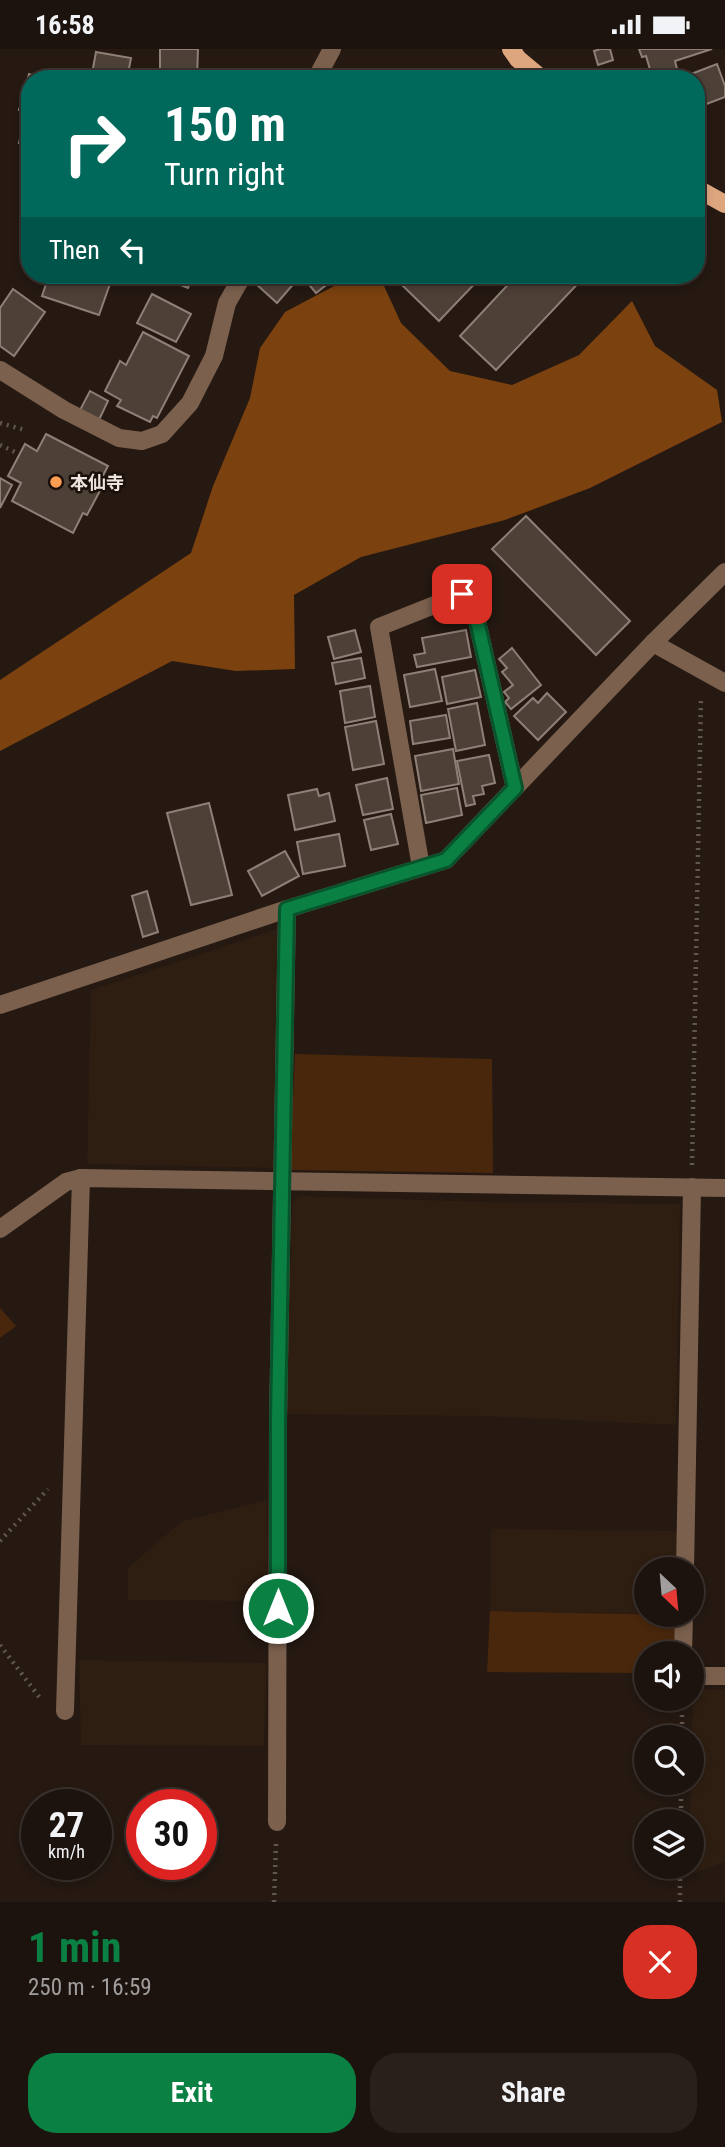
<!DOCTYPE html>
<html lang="en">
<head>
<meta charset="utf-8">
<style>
  :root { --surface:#1c130e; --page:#29201c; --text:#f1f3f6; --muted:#a09e9e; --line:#3a322e; --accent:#0b8043 }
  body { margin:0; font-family:"Roboto Condensed","Noto Sans JP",sans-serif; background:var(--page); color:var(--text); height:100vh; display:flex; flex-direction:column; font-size:26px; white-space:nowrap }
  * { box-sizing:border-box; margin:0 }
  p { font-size:23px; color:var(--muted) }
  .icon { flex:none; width:38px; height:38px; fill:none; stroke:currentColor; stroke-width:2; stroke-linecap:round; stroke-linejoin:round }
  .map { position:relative; height:1853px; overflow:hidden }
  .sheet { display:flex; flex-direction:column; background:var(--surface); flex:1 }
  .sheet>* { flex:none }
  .hud { position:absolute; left:21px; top:21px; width:684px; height:214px; border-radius:28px; box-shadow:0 4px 10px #0003,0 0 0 2px var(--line); background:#00695c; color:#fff; overflow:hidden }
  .needle { width:46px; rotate:154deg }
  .tools { position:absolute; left:634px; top:1508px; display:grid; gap:14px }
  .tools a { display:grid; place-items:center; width:70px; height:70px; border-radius:50%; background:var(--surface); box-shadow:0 4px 10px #0003,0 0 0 2px var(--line); font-size:35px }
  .speed { position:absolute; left:21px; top:1740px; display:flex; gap:14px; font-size:35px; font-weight:700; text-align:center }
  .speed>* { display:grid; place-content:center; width:91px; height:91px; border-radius:50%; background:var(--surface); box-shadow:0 4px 10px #0003,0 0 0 2px var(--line); line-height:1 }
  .speed small { font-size:18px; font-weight:400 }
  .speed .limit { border:10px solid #d22; background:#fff; color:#111 }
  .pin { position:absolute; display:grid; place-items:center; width:60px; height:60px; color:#fff; margin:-30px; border-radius:14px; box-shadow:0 4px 10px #0006 }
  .me { position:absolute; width:77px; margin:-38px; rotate:0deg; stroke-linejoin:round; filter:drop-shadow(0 0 5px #0008) }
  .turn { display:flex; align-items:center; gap:24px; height:147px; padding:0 28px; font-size:32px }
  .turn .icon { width:91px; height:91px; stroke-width:2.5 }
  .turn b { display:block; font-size:49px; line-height:60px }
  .then { display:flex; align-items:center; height:66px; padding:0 28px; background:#0003; gap:14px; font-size:26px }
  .round { display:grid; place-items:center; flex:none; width:74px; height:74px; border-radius:28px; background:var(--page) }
  .headline { display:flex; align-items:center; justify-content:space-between; height:119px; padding:0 28px }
  h1 { font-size:42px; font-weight:700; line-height:52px; color:var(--accent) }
  .action { display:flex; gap:14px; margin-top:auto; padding:14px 28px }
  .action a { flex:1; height:80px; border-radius:28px; background:var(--accent); color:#fff; font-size:28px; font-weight:700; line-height:80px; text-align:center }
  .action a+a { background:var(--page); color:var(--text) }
  .status { display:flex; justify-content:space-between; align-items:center; height:49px; padding:0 35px; background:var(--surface); direction:ltr }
  .status svg { height:19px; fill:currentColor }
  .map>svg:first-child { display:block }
  .built { fill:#2e1e12 }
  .green { fill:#49270c }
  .forest { fill:#7b410f }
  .building { fill:#4d4037; stroke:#8f8077; stroke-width:2 }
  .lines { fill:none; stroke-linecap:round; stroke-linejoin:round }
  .path { stroke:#625750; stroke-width:4.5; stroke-dasharray:2 5; stroke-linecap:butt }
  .minor { stroke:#7b604e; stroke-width:18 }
  .major { stroke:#dea67f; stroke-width:18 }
  .route-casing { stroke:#07532c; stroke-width:18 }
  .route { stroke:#0b8043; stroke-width:12 }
  .poi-dot { fill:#fd9d54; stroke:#1b1009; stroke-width:2.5 }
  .labels { text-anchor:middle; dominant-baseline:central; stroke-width:5; stroke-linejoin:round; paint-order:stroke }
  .poi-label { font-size:18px; font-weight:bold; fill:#ede4df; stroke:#1b1009; text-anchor:start }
</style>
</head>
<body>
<div class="status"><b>16:58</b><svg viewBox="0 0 49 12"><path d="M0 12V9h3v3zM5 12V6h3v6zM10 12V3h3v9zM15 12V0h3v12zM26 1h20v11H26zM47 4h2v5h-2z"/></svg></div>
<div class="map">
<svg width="725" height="1853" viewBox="0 0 725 1853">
  <rect width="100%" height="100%" fill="#251912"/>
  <g class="built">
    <path d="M 277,880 L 277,1003 L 274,1119 L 87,1115 L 91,941 Z"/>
    <path d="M 299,1147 L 487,1153 L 680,1155 L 676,1376 L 484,1367 L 286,1365 L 292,1155 Z"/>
    <path d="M 267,1451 L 268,1552 L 128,1551 L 128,1519 L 182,1472 Z"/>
    <path d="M 491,1480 L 678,1482 L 676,1521 L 646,1521 L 646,1565 L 490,1562 Z"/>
    <path d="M 79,1611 L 267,1614 L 264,1697 L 81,1696 Z"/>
    <path d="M 693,1640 L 725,1641 L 725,1813 L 689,1826 L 689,1818 L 691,1818 L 691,1773 L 690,1773 Z"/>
  </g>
  <g class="green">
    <path d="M 295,1005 L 492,1010 L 493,1124 L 290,1121 Z"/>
    <path d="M 0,1259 L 16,1277 L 0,1289 Z"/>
    <path d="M 490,1562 L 675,1566 L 675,1605 L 646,1605 L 646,1624 L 487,1623 Z"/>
  </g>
  <path class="forest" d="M 355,226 L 379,226 L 401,274 L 450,322 L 512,336 L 579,306 L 632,252 L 655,297 L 717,341 L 722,373 L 590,439 L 505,471 L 361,508 L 294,546 L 295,620 L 236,622 L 172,612 L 0,702 L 0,631 L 191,504 L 213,437 L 250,349 L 260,299 L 285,263 Z"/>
  <g class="building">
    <path d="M 160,0 L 198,0 L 197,30 L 160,30 Z"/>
    <path d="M 600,0 L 610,0 L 613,11 L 598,16 L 594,2 Z"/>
    <path d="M 639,0 L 712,0 L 675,12 L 677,20 L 652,27 L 646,7 L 642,8 Z"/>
    <path d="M 96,3 L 131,9 L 127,30 L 91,30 Z"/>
    <path d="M 717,15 L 725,37 L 725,48 L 696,59 L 696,30 L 678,30 Z"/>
    <path d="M 29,25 L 43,30 L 30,30 L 30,64 L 19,61 Z"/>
    <path d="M 25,70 L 30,71 L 30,97 L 19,94 Z"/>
    <path d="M 49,226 L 92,226 L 111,232 L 99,266 L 42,247 Z"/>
    <path d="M 156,226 L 193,226 L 188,239 Z"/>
    <path d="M 262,226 L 289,226 L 296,232 L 277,254 L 255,234 Z"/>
    <path d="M 301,226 L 339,226 L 316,244 Z"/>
    <path d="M 411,226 L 483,226 L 439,272 L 401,235 Z"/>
    <path d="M 517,226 L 586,226 L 496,321 L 460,287 Z"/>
    <path d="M 13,240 L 45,263 L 14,307 L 0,297 L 0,259 Z"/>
    <path d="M 152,245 L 191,265 L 176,293 L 137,274 Z"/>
    <path d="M 143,283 L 189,307 L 157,369 L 153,367 L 150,373 L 117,357 L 121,351 L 105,342 L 120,312 L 126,316 Z"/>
    <path d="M 90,342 L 108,352 L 98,373 L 79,363 Z"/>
    <path d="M 46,385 L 108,417 L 98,436 L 102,438 L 87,466 L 83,464 L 73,484 L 12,452 L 21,434 L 8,427 L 25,395 L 37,402 Z"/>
    <path d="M 0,429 L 12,436 L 0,459 Z"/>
    <path d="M 526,467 L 630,572 L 596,606 L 492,500 Z"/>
    <path d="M 355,581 L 361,603 L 334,610 L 328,588 Z"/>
    <path d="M 466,581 L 471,608 L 417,618 L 414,606 L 425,604 L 422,589 Z"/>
    <path d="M 512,599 L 541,636 L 511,660 L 505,653 L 509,649 L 504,643 L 513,636 L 502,623 L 507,619 L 499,610 Z"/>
    <path d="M 361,609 L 365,629 L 336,635 L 332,614 Z"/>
    <path d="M 435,620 L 442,652 L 410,658 L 404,626 Z"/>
    <path d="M 475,621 L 481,648 L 447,655 L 442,628 Z"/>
    <path d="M 370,637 L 375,668 L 345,674 L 340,642 Z"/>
    <path d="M 547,644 L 566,663 L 538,691 L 514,667 L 533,649 L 538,654 Z"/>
    <path d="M 477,654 L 485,696 L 456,702 L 448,660 Z"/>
    <path d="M 446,666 L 450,689 L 413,695 L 410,672 Z"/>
    <path d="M 376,672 L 384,715 L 353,721 L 345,678 Z"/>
    <path d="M 453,700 L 459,735 L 421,742 L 415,707 Z"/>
    <path d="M 489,706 L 495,734 L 482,737 L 484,745 L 473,747 L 475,755 L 466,757 L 457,712 Z"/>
    <path d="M 387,729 L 393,760 L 363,766 L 356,736 Z"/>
    <path d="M 457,739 L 462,766 L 426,774 L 421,746 Z"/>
    <path d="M 317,740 L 319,747 L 329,744 L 335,772 L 295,781 L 288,746 Z"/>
    <path d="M 209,754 L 232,846 L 191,856 L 167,764 Z"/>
    <path d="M 391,765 L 398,795 L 371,801 L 364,771 Z"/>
    <path d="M 339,785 L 345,817 L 303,825 L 297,793 Z"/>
    <path d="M 285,802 L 299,827 L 262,847 L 248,822 Z"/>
    <path d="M 147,842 L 158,883 L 143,888 L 132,847 Z"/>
  </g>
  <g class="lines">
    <g class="path">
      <path d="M 0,374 L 25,381"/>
      <path d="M 0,396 L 15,403"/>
      <path d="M 692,1116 L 701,649"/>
      <path d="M 0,1492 L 48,1440"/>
      <path d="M 0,1596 L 40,1649"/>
      <path d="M 682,1689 L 682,1650"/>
      <path d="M 681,1773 L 681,1734"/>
      <path d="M 274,1853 L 276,1794"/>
      <path d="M 680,1853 L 680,1818"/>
    </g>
    <g class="minor">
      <path d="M 316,30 L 332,0"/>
      <path d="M 0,321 L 64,361 L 119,389 L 142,392 L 162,385 L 190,354 L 214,307 L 227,254 L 243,226"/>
      <path d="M 653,594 L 725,634"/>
      <path d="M 421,818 L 379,578 L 462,545 L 477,572 L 515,739"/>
      <path d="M 0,956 L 287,860 L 446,811 L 653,594 L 725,523"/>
      <path d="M 0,1180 L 66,1133 L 81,1129 L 725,1139"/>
      <path d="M 685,1521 L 692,1138"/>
      <path d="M 683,1605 L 684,1566"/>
      <path d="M 691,1627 L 725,1627"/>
      <path d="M 65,1662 L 81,1129"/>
      <path d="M 277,1773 L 278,1372 L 287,860"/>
    </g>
    <g class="major">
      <path d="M 511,0 L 518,10 L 542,30"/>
      <path d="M 696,139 L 725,155"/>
    </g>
  </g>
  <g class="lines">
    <g class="route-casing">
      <path id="route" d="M 278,1559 L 278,1372 L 287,860 L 446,811 L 515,739 L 477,572 L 462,545"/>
    </g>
    <use href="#route" class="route"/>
  </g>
  <circle class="poi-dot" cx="56" cy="433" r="7"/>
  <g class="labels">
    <g class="poi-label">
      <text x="70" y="433">本仙寺</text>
    </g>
  </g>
</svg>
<div class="tools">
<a><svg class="needle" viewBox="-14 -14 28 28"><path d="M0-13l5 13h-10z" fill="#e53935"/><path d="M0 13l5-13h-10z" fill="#a09e9e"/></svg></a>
<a><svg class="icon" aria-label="sound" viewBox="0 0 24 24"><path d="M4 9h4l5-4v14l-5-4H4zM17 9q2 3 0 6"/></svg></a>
<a><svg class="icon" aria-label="search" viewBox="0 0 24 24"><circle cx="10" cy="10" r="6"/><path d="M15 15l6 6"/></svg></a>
<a><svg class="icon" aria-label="layers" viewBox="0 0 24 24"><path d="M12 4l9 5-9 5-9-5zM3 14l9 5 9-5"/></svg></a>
</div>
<div class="speed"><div>27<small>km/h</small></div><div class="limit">30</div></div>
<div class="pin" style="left:462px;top:545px;background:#d93025"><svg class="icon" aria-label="arrive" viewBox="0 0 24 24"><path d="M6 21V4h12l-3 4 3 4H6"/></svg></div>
<svg class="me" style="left:278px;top:1559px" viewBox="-20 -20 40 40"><circle r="17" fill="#0b8043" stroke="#fff" stroke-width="3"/><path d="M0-11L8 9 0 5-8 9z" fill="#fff"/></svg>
<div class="hud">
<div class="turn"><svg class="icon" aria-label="right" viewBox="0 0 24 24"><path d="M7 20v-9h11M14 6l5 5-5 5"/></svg><div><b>150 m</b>Turn right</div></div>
<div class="then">Then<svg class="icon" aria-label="left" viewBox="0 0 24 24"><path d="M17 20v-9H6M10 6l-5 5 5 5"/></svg></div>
</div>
</div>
<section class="sheet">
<div class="headline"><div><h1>1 min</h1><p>250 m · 16:59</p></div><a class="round" style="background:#d93025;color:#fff"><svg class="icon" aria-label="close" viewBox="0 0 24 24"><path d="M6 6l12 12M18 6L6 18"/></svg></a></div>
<div class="action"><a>Exit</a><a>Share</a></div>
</section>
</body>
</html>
